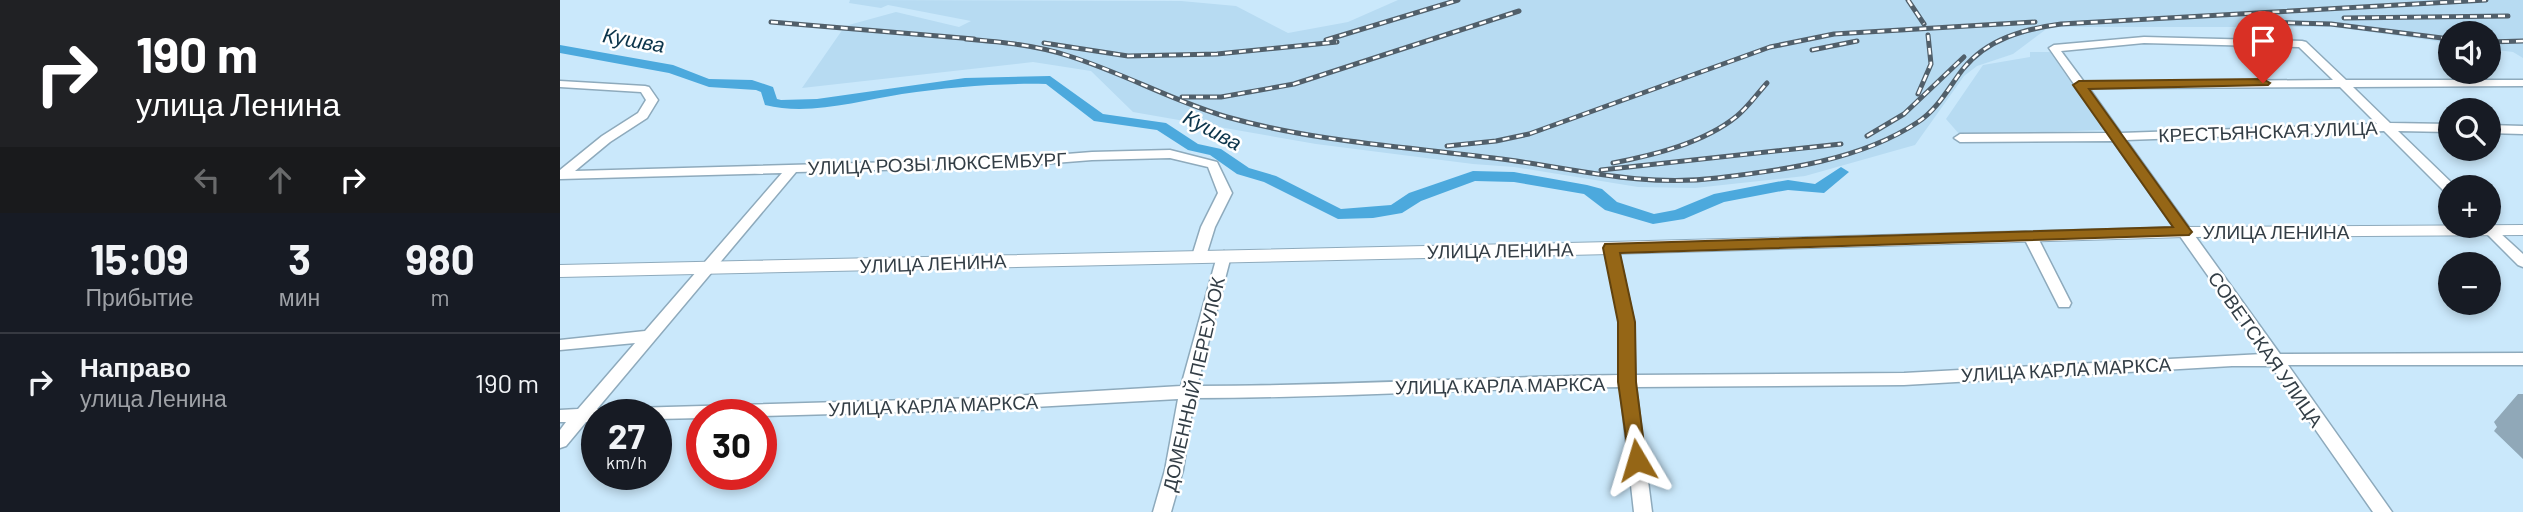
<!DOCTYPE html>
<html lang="ru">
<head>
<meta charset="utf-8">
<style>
  :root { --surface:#171b24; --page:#20242c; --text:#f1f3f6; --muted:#9ea1a6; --line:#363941 }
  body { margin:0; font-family:Barlow,sans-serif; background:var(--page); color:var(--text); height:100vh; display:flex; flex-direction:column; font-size:26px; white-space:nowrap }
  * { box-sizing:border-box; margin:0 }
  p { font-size:23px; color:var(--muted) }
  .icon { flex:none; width:38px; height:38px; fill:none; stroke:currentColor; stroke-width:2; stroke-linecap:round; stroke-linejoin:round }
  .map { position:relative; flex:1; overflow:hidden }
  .details { display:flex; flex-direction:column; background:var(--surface); width:560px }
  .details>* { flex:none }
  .banner { background:#202124; color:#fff; overflow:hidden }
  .buttons { position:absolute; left:1878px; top:21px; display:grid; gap:14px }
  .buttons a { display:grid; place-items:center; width:63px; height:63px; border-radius:50%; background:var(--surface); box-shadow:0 4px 10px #0003; font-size:35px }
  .speed { position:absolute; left:21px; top:399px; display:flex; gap:14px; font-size:35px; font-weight:700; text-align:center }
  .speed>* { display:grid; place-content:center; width:91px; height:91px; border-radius:50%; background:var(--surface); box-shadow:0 4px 10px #0003; line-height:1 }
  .speed small { font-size:18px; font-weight:400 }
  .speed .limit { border:10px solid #d22; background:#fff; color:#111 }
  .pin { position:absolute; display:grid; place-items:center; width:60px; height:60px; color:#fff; margin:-72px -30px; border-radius:50% 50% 50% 0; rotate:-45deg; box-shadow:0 0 7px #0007 }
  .pin .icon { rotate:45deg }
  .me { position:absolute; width:77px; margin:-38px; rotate:353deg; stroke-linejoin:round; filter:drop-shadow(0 0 5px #0008) }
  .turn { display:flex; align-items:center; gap:24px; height:147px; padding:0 21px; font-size:32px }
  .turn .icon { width:91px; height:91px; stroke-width:2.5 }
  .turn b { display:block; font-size:49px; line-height:60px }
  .lanes { display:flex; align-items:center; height:66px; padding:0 21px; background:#0003; justify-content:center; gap:35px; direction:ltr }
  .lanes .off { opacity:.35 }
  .eta { display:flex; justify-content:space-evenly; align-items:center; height:119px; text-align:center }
  .eta b { font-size:42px; font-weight:700; line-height:49px }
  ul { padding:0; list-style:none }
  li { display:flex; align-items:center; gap:21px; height:98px; padding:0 21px; border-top:2px solid var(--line) }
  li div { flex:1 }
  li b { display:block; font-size:26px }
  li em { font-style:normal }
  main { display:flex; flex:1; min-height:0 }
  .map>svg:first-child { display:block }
  .built { fill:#b7dbf2 }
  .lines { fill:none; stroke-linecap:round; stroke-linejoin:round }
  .river { fill:#4ca9dd; fill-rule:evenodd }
  .minor-casing { stroke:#8eaabc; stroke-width:3 }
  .major-casing { stroke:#8eaabc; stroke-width:2 }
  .minor { fill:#fff; fill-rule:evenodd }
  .major { fill:#fff; fill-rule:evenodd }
  .rail-casing { stroke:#515f6a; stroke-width:5 }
  .rail { stroke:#fff; stroke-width:2.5; stroke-dasharray:7; stroke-linecap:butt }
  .wall { fill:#90a8b8 }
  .route { fill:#956616; stroke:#61420e; stroke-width:2 }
  .labels { text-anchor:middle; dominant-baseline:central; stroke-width:5; stroke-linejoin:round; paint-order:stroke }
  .street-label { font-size:19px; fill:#333e46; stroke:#fff }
  .water-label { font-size:21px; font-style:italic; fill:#0c354b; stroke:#fff }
</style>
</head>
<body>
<main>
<section class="details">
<div class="banner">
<div class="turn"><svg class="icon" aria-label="right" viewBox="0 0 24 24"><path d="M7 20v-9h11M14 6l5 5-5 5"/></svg><div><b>190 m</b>улица Ленина</div></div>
<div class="lanes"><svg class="icon off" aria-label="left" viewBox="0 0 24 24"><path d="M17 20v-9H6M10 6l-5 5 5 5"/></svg><svg class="icon off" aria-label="ahead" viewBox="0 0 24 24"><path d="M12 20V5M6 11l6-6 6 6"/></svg><svg class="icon" aria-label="right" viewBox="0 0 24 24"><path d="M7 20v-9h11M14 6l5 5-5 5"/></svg></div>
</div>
<div class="eta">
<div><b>15:09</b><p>Прибытие</p></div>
<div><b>3</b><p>мин</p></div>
<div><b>980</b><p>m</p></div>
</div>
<ul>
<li><svg class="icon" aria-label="right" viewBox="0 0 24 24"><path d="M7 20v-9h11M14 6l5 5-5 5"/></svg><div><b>Направо</b><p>улица Ленина</p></div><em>190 m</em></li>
</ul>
</section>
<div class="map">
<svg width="1963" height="512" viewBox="0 0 1963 512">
  <rect width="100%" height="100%" fill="#cae8fb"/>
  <g class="built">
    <path d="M 290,0 L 621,1 L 676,6 L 728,33 L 788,22 L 838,0 L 1963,0 L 1963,58 L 1953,52 L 1929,49 L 1928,33 L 1890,33 L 1890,43 L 1774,27 L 1489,27 L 1453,54 L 1417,66 L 1404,76 L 1355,145 L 1245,176 L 1135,188 L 1078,187 L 954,167 L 913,164 L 756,144 L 573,112 L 531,71 L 473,62 L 242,88 L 285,26 L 336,12 L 399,27 L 411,21 L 328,5 L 321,8 L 289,3 Z"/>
    <path d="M 1470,52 L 1490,52 L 1544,130 L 1400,135 L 1386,119 L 1423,65 L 1470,57 Z"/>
  </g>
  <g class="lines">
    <path class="river" d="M 0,45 L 113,65 L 149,79 L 192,80 L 213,87 L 217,99 L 221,100 L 257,99 L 405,78 L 490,76 L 543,114 L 606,123 L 638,144 L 661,149 L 689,168 L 716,176 L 781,209 L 831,205 L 849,193 L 913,171 L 954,172 L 1027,185 L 1042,189 L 1057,202 L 1094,214 L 1115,210 L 1154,194 L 1216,182 L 1228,180 L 1255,184 L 1281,167 L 1289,172 L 1264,193 L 1228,190 L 1216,192 L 1164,202 L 1124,219 L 1093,224 L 1045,210 L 1024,194 L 954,182 L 915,181 L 861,201 L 842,213 L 813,218 L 778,219 L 704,182 L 677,174 L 650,155 L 628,150 L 597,130 L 534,121 L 486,84 C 439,83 390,87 342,94 C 298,101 249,116 205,105 L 201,92 L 196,90 L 149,87 L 109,73 L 0,53 Z"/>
    <g class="minor-casing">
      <g id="minor">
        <path d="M 1584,37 L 1742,41 L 1746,42 L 1786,80 L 1963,80 L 1963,86 L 1793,87 L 1830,123 L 1890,124 L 1890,132 L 1838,131 L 1895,186 L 1890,187 L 1890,193 L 1885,192 L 1824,131 L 1566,140 L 1720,354 L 1963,353 L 1963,365 L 1728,365 L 1832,512 L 1813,512 L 1711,366 L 1672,366 L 1344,385 L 1076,387 L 1092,512 L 1074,512 L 1060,387 C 917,388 776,398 634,398 L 623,470 L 611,512 L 593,512 L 605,470 L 618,399 L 419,410 L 201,416 L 142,415 L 142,418 L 96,419 L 96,415 L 37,415 L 37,421 L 26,422 L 6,446 L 0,448 L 0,430 L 6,422 L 0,422 L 0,410 L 18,409 L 75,343 L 0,350 L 0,340 L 85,331 L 222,173 L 0,179 L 0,170 L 42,136 L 78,113 L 86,100 L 81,92 L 0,87 L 0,81 L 85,86 L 89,87 L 98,100 L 87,118 L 50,142 L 15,171 L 443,159 L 532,152 L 610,150 L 657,162 L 672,193 L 655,227 L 646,256 L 639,261 L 632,256 L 641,227 L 658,193 L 648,167 L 610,158 L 532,160 L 443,167 L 236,172 L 37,409 L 419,398 L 621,386 L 657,256 L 664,251 L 671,256 L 637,386 C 778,386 918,377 1059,375 L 1060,322 L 1044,248 L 1051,243 L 1058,248 L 1074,322 L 1075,375 L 1344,373 L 1703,354 L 1553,141 L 1400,142 L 1394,138 L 1400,134 L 1548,133 L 1489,48 L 1494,45 ZM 1584,43 L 1739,47 L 1773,80 L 1524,82 L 1501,51 ZM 1780,87 L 1817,124 L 1561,133 L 1529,88 Z"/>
        <path d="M 1928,125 L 1963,126 L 1963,134 L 1928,133 Z"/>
        <path d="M 1928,222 L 1963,254 L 1963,267 L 1958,265 L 1919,226 L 1928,226 Z"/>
        <path d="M 1470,232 L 1477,236 L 1511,303 L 1509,307 L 1499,307 L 1497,303 L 1463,236 Z"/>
      </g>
    </g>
    <g class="major-casing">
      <path id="major" d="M 1963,225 L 1963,235 L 1624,237 L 1051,254 L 0,277 L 0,265 L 1051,242 L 1624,227 Z"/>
    </g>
    <use href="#minor" class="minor"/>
    <use href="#major" class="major"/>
    <g class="rail-casing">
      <g id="rail">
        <path d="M 1348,0 L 1364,24"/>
        <path d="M 1784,18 L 1948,16"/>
        <path d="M 211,22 L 414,39"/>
        <path d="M 1700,22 L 1771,24 L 1890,39"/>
        <path d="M 406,39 C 441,42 476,45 509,56 C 563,73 613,101 667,117 C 759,143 855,147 949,160 C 1020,170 1086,187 1157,178 C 1224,170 1301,160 1358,122 C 1378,109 1389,87 1403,69 C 1427,39 1464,29 1501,24 L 1926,0"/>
        <path d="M 766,40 L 898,0"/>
        <path d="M 1928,42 L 1963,41"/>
        <path d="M 484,43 L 568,56 L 657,54 L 777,42"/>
        <path d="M 1252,50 L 1297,41"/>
        <path d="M 1358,94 L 1371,64 L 1368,35"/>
        <path d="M 622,97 L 661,97 L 734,84 L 959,11"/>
        <path d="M 1307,136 L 1344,114 L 1404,57"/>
        <path d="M 887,146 L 936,141 L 969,134 L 1210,47 L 1274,34 L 1475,22"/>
        <path d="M 1053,163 C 1094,155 1144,143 1177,116 C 1188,107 1197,94 1207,83"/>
        <path d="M 1041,170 L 1281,144"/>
      </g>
    </g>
    <use href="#rail" class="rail"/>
  </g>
  <path class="wall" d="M 1958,394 L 1963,394 L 1963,459 L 1934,431 L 1937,427 L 1934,422 Z"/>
  <path class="route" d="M 1703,79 L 1710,83 L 1708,85 L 1529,89 L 1629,228 L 1632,232 L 1629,235 L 1060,253 L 1075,322 L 1076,382 L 1086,460 L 1084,466 L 1077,468 L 1070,466 L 1058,382 L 1058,322 L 1043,248 L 1045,244 L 1613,227 L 1513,85 L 1519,81 Z"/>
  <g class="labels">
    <g class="street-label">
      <text transform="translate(1708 131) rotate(-2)">КРЕСТЬЯНСКАЯ УЛИЦА</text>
      <text transform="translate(377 163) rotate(-2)">УЛИЦА РОЗЫ ЛЮКСЕМБУРГ</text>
      <text x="1716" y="231">УЛИЦА ЛЕНИНА</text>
      <text transform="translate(940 250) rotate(-1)">УЛИЦА ЛЕНИНА</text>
      <text transform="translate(373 263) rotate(-2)">УЛИЦА ЛЕНИНА</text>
      <text transform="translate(1706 349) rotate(55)">СОВЕТСКАЯ УЛИЦА</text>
      <text transform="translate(1506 369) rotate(-3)">УЛИЦА КАРЛА МАРКСА</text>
      <text transform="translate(633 384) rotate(-77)">ДОМЕННЫЙ ПЕРЕУЛОК</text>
      <text transform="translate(940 385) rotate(-1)">УЛИЦА КАРЛА МАРКСА</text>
      <text transform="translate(373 405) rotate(-2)">УЛИЦА КАРЛА МАРКСА</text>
    </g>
    <g class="water-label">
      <text transform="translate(74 39) rotate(10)">Кушва</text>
      <text transform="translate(653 129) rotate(28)">Кушва</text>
    </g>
  </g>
</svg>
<div class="buttons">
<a><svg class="icon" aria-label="sound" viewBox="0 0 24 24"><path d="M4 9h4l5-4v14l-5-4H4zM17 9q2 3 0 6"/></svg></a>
<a><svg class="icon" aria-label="search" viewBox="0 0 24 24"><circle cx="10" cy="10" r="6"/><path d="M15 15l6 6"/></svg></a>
<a>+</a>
<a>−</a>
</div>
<div class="speed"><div>27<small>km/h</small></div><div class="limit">30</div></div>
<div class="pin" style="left:1703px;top:83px;background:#d93025"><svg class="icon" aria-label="arrive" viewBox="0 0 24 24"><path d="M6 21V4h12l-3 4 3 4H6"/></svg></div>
<svg class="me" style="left:1077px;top:460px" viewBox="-20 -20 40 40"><path d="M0-17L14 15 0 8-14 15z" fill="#956616" stroke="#fff" stroke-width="4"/></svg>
</div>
</main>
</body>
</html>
